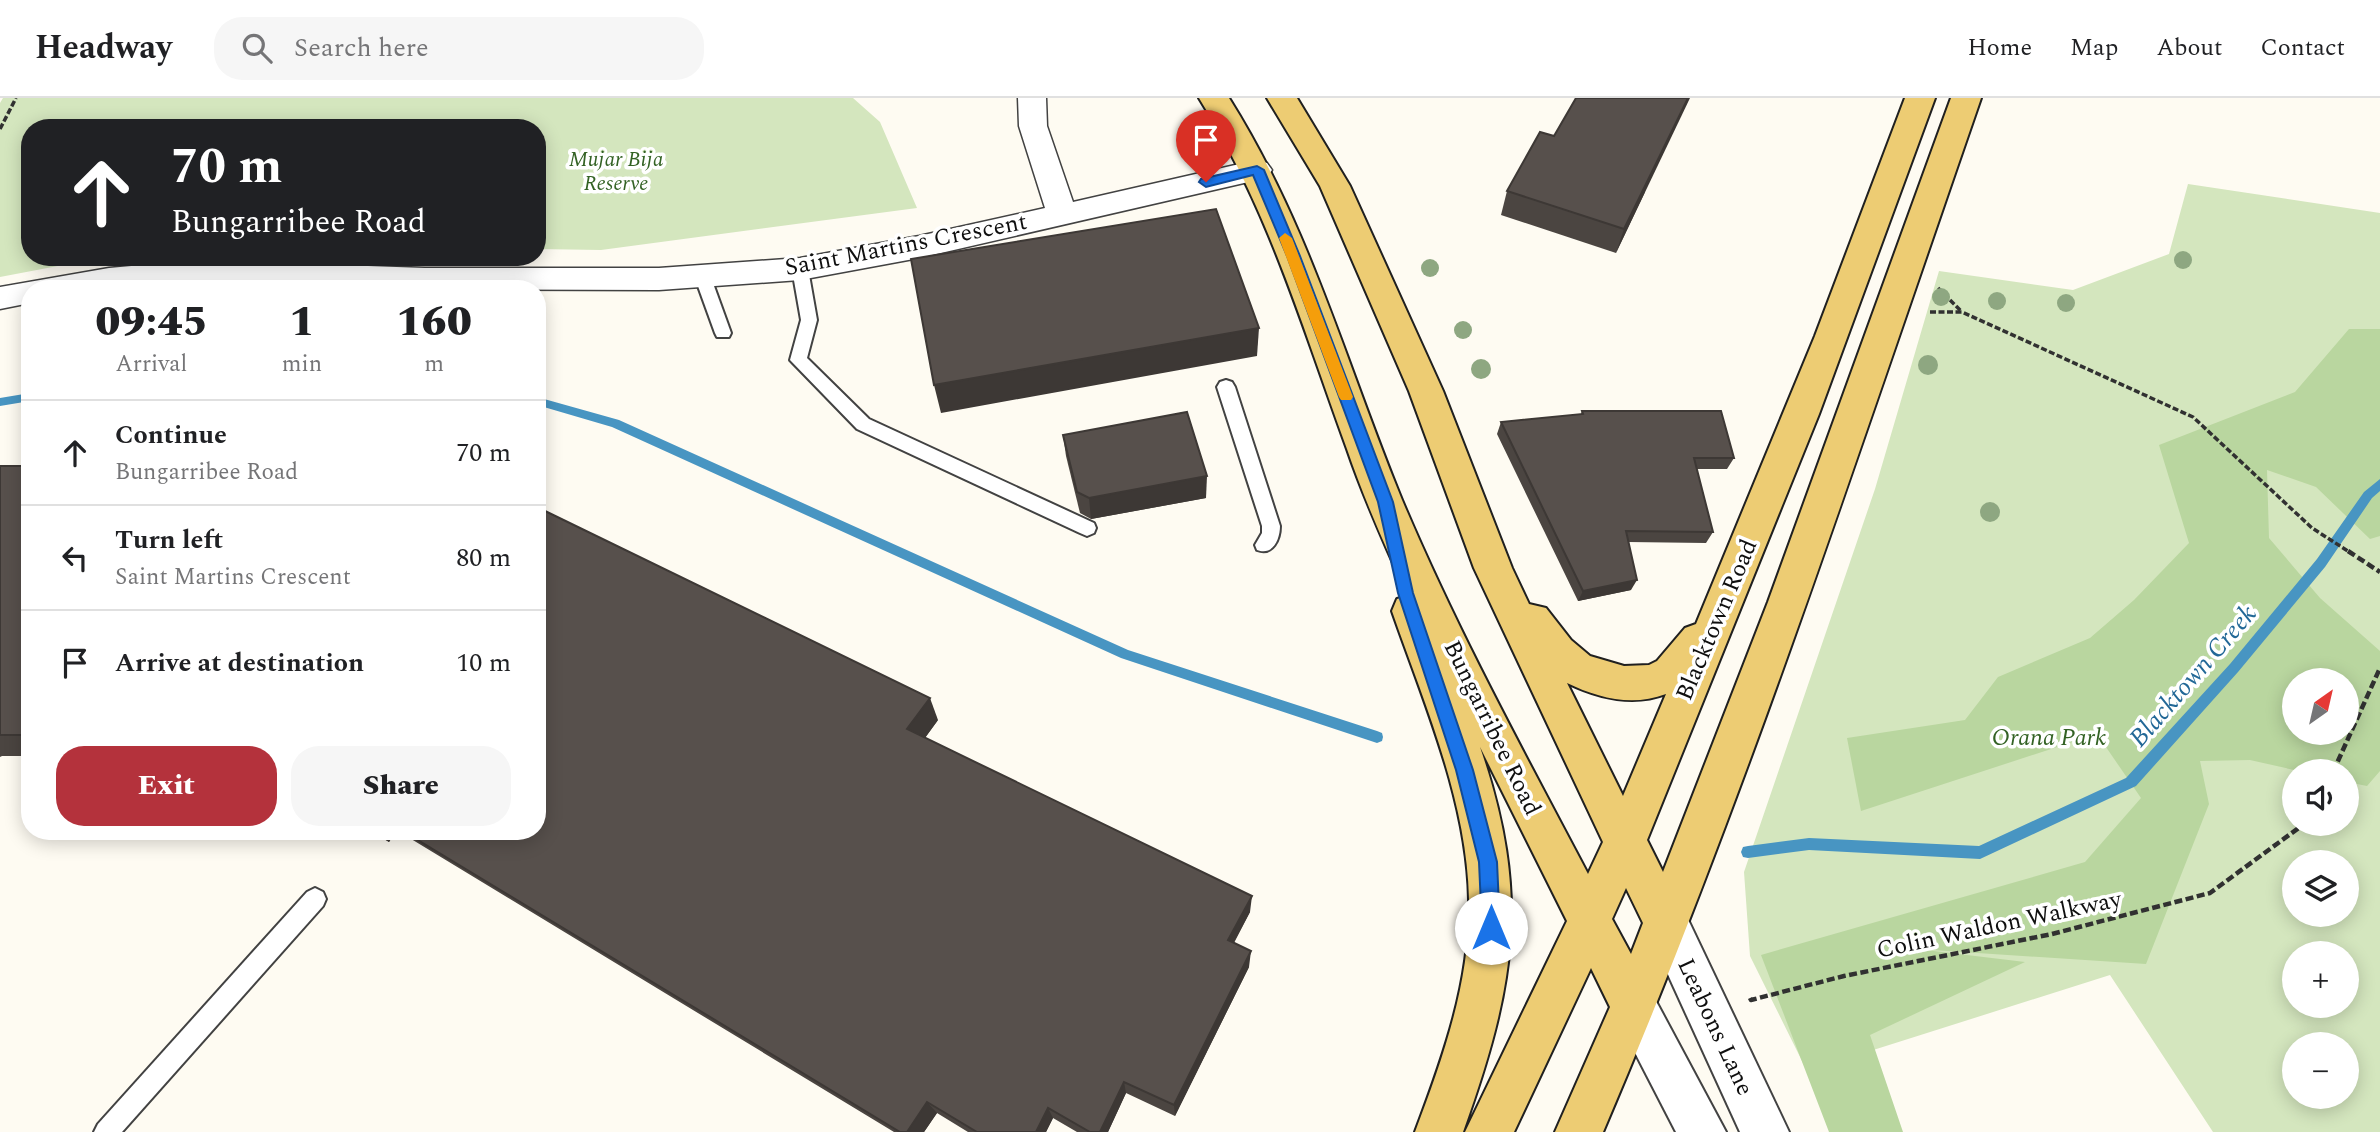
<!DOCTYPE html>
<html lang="en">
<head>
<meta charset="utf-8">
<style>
  :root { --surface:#fff; --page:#f6f6f6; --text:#202124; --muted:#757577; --line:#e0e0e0; --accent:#b4323c }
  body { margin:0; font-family:Spectral,serif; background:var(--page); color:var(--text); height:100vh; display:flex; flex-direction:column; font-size:26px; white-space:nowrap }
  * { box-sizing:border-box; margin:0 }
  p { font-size:23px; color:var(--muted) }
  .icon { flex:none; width:38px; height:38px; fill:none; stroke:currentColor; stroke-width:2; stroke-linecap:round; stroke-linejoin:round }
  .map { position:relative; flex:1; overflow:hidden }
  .sheet { position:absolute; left:21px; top:182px; width:525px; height:560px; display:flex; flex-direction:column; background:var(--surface); border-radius:28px; box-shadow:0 4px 18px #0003 }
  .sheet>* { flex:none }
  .top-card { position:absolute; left:21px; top:21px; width:525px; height:147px; border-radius:28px; box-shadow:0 4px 18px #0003; background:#202124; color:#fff; overflow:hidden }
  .needle { width:46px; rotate:34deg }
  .buttons { position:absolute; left:2282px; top:570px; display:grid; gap:14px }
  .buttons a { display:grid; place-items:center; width:77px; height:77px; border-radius:50%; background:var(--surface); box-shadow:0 4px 18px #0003; font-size:35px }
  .pin { position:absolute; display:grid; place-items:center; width:60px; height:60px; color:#fff; margin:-72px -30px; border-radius:50% 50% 50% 0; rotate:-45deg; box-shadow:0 0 7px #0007 }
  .pin .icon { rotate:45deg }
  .me { position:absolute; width:77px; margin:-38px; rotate:0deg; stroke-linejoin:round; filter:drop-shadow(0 0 5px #0008) }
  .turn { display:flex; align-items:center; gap:24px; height:147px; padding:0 35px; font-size:32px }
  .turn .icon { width:91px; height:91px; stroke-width:2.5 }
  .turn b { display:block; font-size:49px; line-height:60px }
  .eta { display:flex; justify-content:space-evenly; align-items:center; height:119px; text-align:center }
  .eta b { font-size:42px; font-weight:800; line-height:49px }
  .action { display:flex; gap:14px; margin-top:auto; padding:14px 35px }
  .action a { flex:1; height:80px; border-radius:28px; background:var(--accent); color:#fff; font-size:28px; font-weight:800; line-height:80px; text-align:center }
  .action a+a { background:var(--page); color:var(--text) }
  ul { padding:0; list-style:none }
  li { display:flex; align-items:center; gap:21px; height:105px; padding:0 35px; border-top:2px solid var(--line) }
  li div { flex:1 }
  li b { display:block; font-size:26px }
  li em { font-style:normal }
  header { display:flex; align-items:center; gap:42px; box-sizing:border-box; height:98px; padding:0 35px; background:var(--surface); border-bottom:2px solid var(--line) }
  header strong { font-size:33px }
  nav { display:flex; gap:38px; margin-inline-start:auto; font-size:24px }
  .search { width:490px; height:63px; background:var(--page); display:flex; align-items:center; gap:18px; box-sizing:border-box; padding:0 24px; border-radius:28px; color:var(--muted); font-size:26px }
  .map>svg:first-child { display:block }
  .green { fill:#d4e6be; fill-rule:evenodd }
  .forest { fill:#b9d69f; fill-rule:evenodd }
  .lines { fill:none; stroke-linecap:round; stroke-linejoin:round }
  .stream { fill:#4895c2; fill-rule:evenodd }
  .service-casing { stroke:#424242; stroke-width:4 }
  .minor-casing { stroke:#424242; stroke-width:3 }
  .tertiary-casing { stroke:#424242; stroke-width:4 }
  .primary-casing { stroke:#202020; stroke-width:4 }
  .path-far1 { stroke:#313131; stroke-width:3.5; stroke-dasharray:6 2.5; stroke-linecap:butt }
  .path { stroke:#313131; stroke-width:4.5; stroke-dasharray:8 3.5; stroke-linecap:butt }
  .service { fill:#fff; fill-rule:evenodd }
  .minor { fill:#fff; fill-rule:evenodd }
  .tertiary { fill:#fff; fill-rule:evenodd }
  .primary { fill:#edcc73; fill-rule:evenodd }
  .tree { fill:#8ea781 }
  .wall { fill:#4b4541 }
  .shaded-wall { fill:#3d3835 }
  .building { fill:#57504c; stroke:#3d3835; stroke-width:2 }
  .route { fill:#1a73e8; stroke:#114b97; stroke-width:2 }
  .slow { fill:#f59e0b }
  .labels { text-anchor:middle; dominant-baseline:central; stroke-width:7; stroke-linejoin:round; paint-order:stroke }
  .far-park-label { font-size:21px; font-style:italic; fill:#336224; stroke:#fff }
  .street-label { font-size:24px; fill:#0f0f0f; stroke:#fff }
  .park-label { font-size:24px; font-style:italic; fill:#336224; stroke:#fff }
  .water-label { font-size:26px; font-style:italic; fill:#226897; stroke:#fff }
</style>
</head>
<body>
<header>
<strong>Headway</strong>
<div class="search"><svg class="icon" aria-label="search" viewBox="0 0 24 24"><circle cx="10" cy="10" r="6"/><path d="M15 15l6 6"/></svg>Search here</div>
<nav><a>Home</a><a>Map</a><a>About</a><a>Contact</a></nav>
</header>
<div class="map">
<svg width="2380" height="1034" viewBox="0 0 2380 1034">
  <rect width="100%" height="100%" fill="#fefbf2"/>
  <g class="green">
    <path d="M 3,0 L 853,0 L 880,24 L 917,110 L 601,152 L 537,151 L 537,30 L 30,30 L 30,159 L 105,159 L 0,179 L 0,5 Z"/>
    <path d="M 2188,86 L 2380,115 L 2380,1034 L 2213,1034 L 2110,877 L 1807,973 L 1750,858 L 1744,774 L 1875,391 L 1939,173 L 2073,192 L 2169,156 ZM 2294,583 L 2347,583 L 2347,635 L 2294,635 ZM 2294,674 L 2347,674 L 2347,726 L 2294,726 ZM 2294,765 L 2347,765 L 2347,817 L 2294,817 ZM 2294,856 L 2347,856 L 2347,908 L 2294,908 ZM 2294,947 L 2347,947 L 2347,999 L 2294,999 Z"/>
  </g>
  <path class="forest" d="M 2349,231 L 2380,231 L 2380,438 L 2370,441 L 2316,389 L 2267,372 L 2269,440 L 2320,500 L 2380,553 L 2380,673 L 2367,688 L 2347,684 L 2347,674 L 2303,674 L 2250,662 L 2200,663 L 2209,706 L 2146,866 L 1917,851 L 2025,864 L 1870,937 L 1903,1034 L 1829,1034 L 1761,857 L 2085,764 L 2141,700 L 2097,636 L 1861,713 L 1847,640 L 1965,622 L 1998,579 L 2090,540 L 2134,502 L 2189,445 L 2159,347 L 2295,294 ZM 2294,583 L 2347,583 L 2347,635 L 2294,635 Z"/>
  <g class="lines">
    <g class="stream">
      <path d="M 30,295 L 30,303 L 0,308 L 0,300 Z"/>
      <path d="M 537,299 L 619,322 L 1128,552 L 1377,633 L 1382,635 L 1383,639 L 1382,643 L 1377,645 L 1121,560 L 612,329 L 537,307 Z"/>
      <path d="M 2380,381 L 2380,393 L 2372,400 L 2325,469 L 2238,574 L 2136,688 L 1980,761 L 1809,752 L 1748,760 L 1743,759 L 1741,754 L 1743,749 L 1748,748 L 1809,740 L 1979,748 L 2126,680 L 2230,566 L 2317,461 L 2364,394 Z"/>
    </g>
    <g class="service-casing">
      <g id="service">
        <path d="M 800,165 L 808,171 L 817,222 L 807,260 L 869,321 L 1094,425 L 1096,430 L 1094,435 L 1087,438 L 1080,435 L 857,331 L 790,262 L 801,222 L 792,171 Z"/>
        <path d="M 702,171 L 710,177 L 731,235 L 729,239 L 717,239 L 715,235 L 694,177 Z"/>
        <path d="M 1226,282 L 1232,284 L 1235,289 L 1280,428 C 1280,441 1273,458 1257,452 L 1255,447 L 1262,435 L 1262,428 L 1217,289 L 1220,284 Z"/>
        <path d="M 315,790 L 323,794 L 326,801 L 323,808 L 122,1034 L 94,1034 L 98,1026 L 307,794 Z"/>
      </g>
    </g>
    <g class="minor-casing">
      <path id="minor" d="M 1018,0 L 1046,0 L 1047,28 L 1073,104 L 1257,62 L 1267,65 L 1272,72 L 1267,79 L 1257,82 L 919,160 L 800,182 L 659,192 L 383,191 L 198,184 L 125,191 L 30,191 L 30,205 L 0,211 L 0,189 L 109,170 L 198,162 L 425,170 L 659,170 L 800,160 L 919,138 L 1045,110 L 1019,28 Z"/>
    </g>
    <g class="tertiary-casing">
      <g id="tertiary">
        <path d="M 1666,802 L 1682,809 L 1789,1034 L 1740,1034 L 1644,824 L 1650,809 Z"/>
        <path d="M 1634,885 L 1650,892 L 1726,1034 L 1676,1034 L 1611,908 L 1618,892 Z"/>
      </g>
    </g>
    <g class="primary-casing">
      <path id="primary" d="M 1199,0 L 1229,0 C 1310,129 1345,263 1402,402 C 1456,530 1523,653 1588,776 L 1603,744 L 1474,470 L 1409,293 L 1320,88 L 1267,0 L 1297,0 L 1350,88 L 1443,293 L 1512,470 L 1529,506 L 1546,510 L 1571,542 L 1590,558 L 1624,568 L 1649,567 L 1657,563 L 1685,530 L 1696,526 L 1815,238 L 1905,0 L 1935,0 L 1819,316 L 1647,742 L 1663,774 L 1768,504 L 1951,0 L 1981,0 C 1861,346 1747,697 1603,1034 L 1555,1034 L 1610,909 L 1591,870 L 1514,1034 L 1465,1034 L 1567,823 L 1480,649 C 1531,799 1515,888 1463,1034 L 1415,1034 C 1443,960 1471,882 1469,801 C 1467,702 1424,605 1392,513 L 1397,501 L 1408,498 C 1386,450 1364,401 1347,351 C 1302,228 1269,112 1199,0 ZM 1567,585 C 1598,600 1632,609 1666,596 L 1623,698 ZM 1626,790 L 1643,825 L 1631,856 L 1612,821 Z"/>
    </g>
    <g class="path-far1">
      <path d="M 0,31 L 16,0"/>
      <path d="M 1938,190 L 1962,214"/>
      <path d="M 1930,214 L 1962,214 L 2193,319 L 2312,430 L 2351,455"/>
    </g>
    <g class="path">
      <path d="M 2348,453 L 2380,474"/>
      <path d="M 2333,674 L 2380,570"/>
      <path d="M 1750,900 L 1751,902 L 1844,878 L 2052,836 L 2210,795 L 2304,726"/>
    </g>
    <use href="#service" class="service"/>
    <use href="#minor" class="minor"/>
    <use href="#tertiary" class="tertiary"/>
    <use href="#primary" class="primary"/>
  </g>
  <g class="tree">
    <circle cx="2183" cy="162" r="9"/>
    <circle cx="1430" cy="170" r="9"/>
    <circle cx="1941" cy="199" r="9"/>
    <circle cx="1997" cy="203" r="9"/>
    <circle cx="2066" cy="205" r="9"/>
    <circle cx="1463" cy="232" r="9"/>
    <circle cx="1928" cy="267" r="10"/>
    <circle cx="1481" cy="271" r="10"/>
    <circle cx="1990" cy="414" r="10"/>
  </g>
  <g class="wall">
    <path d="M 1507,93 L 1645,94 L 1616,155 L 1501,117 Z"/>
    <path d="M 1582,313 L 1734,360 L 1727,371 L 1697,371 L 1713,434 L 1706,445 L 1628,444 L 1631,492 L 1578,503 L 1497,336 L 1501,324 L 1581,316 Z"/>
    <path d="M 1063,337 L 1206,400 L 1091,421 L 1080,415 L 1066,358 Z"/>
    <path d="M 0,368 L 30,368 L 30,658 L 2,658 L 0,659 Z"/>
    <path d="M 938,622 L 925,640 L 1250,814 L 1234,845 L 1249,869 L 1175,1018 L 1126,995 L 1108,1034 L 1077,1034 L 1053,1020 L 1046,1034 L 968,1034 L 937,1015 L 924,1034 L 894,1034 L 398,733 L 537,733 Z"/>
    <path d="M 370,733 L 396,733 L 389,744 Z"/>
  </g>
  <g class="shaded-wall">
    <path d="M 1688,0 L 1690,0 L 1616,155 L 1624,131 Z"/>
    <path d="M 1259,230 L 1257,258 L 941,315 L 934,287 Z"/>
    <path d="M 1207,378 L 1206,400 L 1091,421 L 1089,400 Z"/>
    <path d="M 1637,482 L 1631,492 L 1578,503 L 1583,493 Z"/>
    <path d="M 930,600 L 938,622 L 916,652 L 907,631 Z"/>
    <path d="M 373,733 L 396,733 L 389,744 Z"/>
    <path d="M 1252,798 L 1250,814 L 1227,857 L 1228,842 Z"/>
    <path d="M 1251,853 L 1249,869 L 1175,1018 L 1174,1007 Z"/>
    <path d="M 1124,984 L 1126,995 L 1108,1034 L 1100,1034 Z"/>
    <path d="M 927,1004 L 937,1015 L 924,1034 L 907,1034 Z"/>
    <path d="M 1048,1010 L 1053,1020 L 1046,1034 L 1036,1034 Z"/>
  </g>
  <g class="building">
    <path d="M 1576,0 L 1688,0 L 1624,131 L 1507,93 L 1540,34 L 1554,38 Z"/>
    <path d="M 1216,111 L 1259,230 L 934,287 L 911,161 Z"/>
    <path d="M 1582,313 L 1721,313 L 1734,360 L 1694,360 L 1713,434 L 1626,433 L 1637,482 L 1583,493 L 1501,324 L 1583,316 Z"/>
    <path d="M 1187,314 L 1207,378 L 1089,400 L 1077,394 L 1063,337 Z"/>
    <rect x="0" y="368" width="30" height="269"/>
    <path d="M 543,412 L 930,600 L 907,631 L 1252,798 L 1228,842 L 1251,853 L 1174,1007 L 1124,984 L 1100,1034 L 1090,1034 L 1048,1010 L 1036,1034 L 977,1034 L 927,1004 L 907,1034 L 900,1034 L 403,733 L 537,733 L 537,417 Z"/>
  </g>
  <path class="route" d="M 1257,68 L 1264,72 L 1300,158 L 1393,404 L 1413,495 L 1473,672 L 1497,764 L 1500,830 L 1498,836 L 1491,838 L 1485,836 L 1482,830 L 1479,764 L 1456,672 L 1398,495 L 1378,404 L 1287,158 L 1253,77 L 1206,89 L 1199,84 L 1201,81 Z"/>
  <path class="slow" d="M 1285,135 L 1292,140 L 1353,299 L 1351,302 L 1341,302 L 1339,299 L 1279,140 Z"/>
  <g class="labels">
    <g class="far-park-label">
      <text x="616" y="62">Mujar Bija<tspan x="616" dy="24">Reserve</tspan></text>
    </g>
    <g class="street-label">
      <text transform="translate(906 147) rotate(-11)">Saint Martins Crescent</text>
      <text transform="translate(1717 522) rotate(-67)">Blacktown Road</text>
      <text transform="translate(1492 630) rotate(64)">Bungarribee Road</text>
      <text transform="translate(1999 827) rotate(-12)">Colin Waldon Walkway</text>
      <text transform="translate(1715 929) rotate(65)">Leabons Lane</text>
    </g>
    <g class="park-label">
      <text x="2049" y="640">Orana Park</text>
    </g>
    <g class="water-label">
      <text transform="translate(2193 578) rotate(-49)">Blacktown Creek</text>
    </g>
  </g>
</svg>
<div class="buttons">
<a><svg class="needle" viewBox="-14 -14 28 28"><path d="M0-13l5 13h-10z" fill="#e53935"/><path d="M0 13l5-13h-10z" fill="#757577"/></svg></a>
<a><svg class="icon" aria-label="sound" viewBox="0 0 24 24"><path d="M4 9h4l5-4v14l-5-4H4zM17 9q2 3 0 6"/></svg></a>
<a><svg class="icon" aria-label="layers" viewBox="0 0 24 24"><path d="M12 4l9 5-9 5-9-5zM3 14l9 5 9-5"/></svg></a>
<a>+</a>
<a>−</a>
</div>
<div class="pin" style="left:1206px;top:84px;background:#d93025"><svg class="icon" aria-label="arrive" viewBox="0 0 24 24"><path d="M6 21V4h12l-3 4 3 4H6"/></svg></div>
<svg class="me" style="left:1491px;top:830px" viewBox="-20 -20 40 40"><circle r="19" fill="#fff"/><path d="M0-13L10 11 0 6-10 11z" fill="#1a73e8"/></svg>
<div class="top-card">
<div class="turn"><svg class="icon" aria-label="ahead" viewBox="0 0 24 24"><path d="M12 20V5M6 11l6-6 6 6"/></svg><div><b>70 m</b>Bungarribee Road</div></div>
</div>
<section class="sheet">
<div class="eta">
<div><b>09:45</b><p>Arrival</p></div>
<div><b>1</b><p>min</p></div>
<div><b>160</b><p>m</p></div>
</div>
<ul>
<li><svg class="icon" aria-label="ahead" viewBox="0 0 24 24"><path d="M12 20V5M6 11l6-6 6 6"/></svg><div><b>Continue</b><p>Bungarribee Road</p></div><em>70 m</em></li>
<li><svg class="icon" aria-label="left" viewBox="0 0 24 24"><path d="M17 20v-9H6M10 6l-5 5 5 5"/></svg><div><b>Turn left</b><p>Saint Martins Crescent</p></div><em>80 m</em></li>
<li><svg class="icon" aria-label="arrive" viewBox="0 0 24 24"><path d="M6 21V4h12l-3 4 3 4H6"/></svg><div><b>Arrive at destination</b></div><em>10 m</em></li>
</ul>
<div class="action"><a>Exit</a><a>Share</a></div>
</section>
</div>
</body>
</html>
